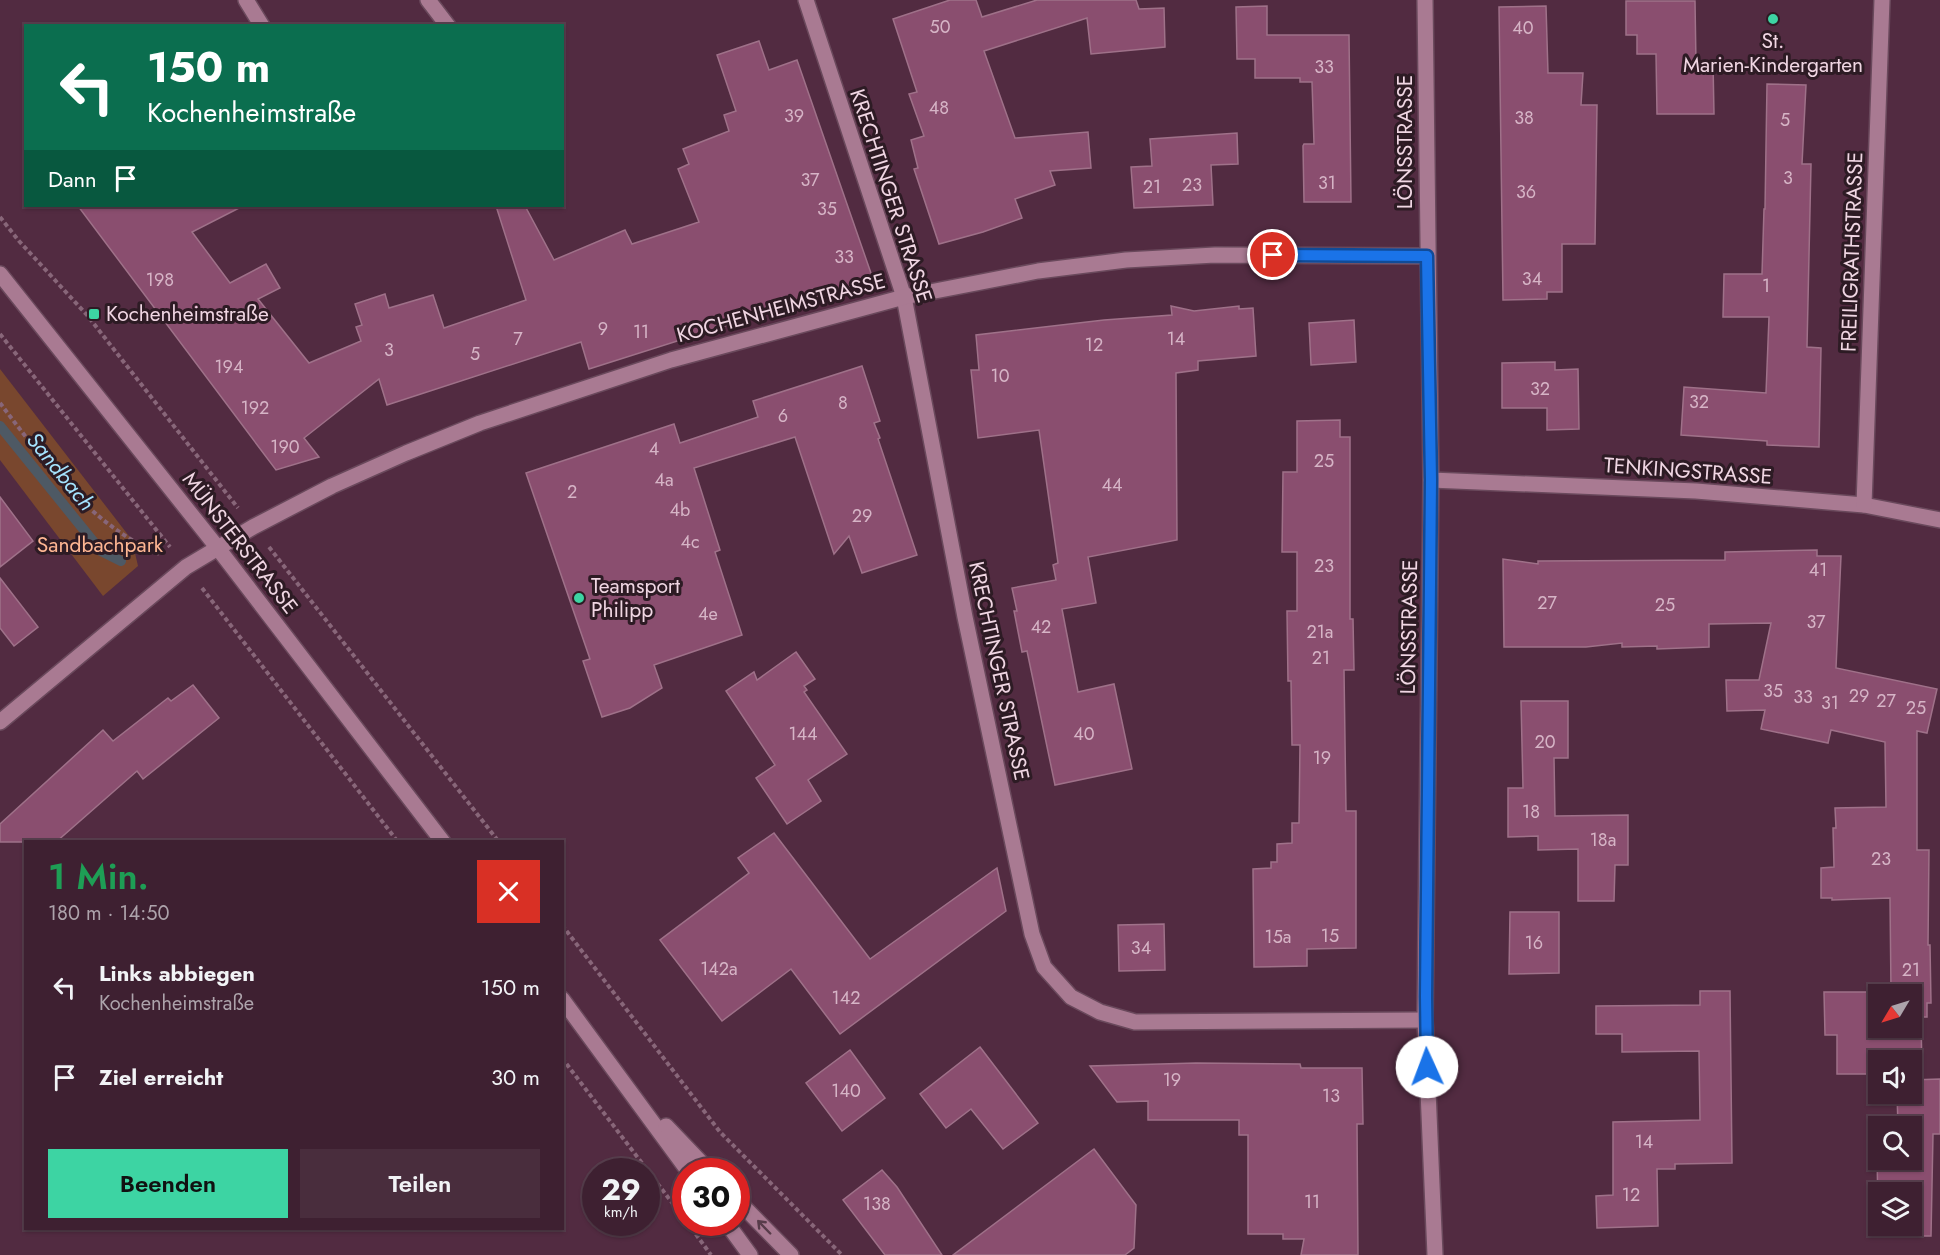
<!DOCTYPE html>
<html lang="de">
<head>
<meta charset="utf-8">
<style>
  :root { --surface:#3e2031; --page:#492d3d; --text:#f1f3f6; --muted:#ada3ab; --line:#573e4d; --accent:#3dd4a3 }
  body { margin:0; font-family:Jost,sans-serif; background:var(--page); color:var(--text); height:100vh; display:flex; flex-direction:column; font-size:22px; white-space:nowrap }
  * { box-sizing:border-box; margin:0 }
  p { font-size:20px; color:var(--muted) }
  .icon { flex:none; width:33px; height:33px; fill:none; stroke:currentColor; stroke-width:2; stroke-linecap:round; stroke-linejoin:round }
  .map { position:relative; flex:1; overflow:hidden }
  .panel { position:absolute; left:24px; top:840px; width:540px; height:390px; display:flex; flex-direction:column; background:var(--surface); border-radius:0px; box-shadow:0 2px 4px #0004,0 0 0 2px var(--line) }
  .panel>* { flex:none }
  .guide { position:absolute; left:24px; top:24px; width:540px; height:183px; border-radius:0px; box-shadow:0 2px 4px #0004,0 0 0 2px var(--line); background:#0b6e4f; color:#fff; overflow:hidden }
  .needle { width:39px; rotate:232deg }
  .tools { position:absolute; left:1868px; top:984px; display:grid; gap:12px }
  .tools a { display:grid; place-items:center; width:54px; height:54px; border-radius:0px; background:var(--surface); box-shadow:0 2px 4px #0004,0 0 0 2px var(--line); font-size:30px }
  .speed { position:absolute; left:582px; top:1158px; display:flex; gap:12px; font-size:30px; font-weight:700; text-align:center }
  .speed>* { display:grid; place-content:center; width:78px; height:78px; border-radius:50%; background:var(--surface); box-shadow:0 2px 4px #0004,0 0 0 2px var(--line); line-height:1 }
  .speed small { font-size:15px; font-weight:400 }
  .speed .limit { border:9px solid #d22; background:#fff; color:#111 }
  .pin { position:absolute; display:grid; place-items:center; width:51px; height:51px; color:#fff; margin:-26px; border:3px solid #fff; border-radius:50%; box-shadow:0 2px 6px #0007 }
  .me { position:absolute; width:66px; margin:-33px; rotate:358deg; stroke-linejoin:round; filter:drop-shadow(0 0 4px #0008) }
  .turn { display:flex; align-items:center; gap:21px; height:126px; padding:0 24px; font-size:27px }
  .turn .icon { width:78px; height:78px; stroke-width:2.5 }
  .turn b { display:block; font-size:42px; line-height:51px }
  .then { display:flex; align-items:center; height:57px; padding:0 24px; background:#0003; gap:12px; font-size:22px }
  .round { display:grid; place-items:center; flex:none; width:63px; height:63px; border-radius:0px; background:var(--page) }
  .head { display:flex; align-items:center; justify-content:space-between; height:102px; padding:0 24px }
  h1 { font-size:36px; font-weight:600; line-height:45px; color:#1e9e55 }
  .button { display:flex; gap:12px; margin-top:auto; padding:12px 24px }
  .button a { flex:1; height:69px; border-radius:0px; background:var(--accent); color:#111; font-size:24px; font-weight:600; line-height:69px; text-align:center }
  .button a+a { background:var(--page); color:var(--text) }
  ul { padding:0; list-style:none }
  li { display:flex; align-items:center; gap:18px; height:90px; padding:0 24px }
  li div { flex:1 }
  li b { display:block; font-size:22px }
  li em { font-style:normal }
  .map>svg:first-child { display:block }
  .green { fill:#79472e }
  .lines { fill:none; stroke-linecap:round; stroke-linejoin:round }
  .stream { stroke:#4e5964; stroke-width:10 }
  .building { fill:#8a4e6f; stroke:#9f7189; stroke-width:1.5; fill-rule:evenodd }
  .minor-casing { stroke:#6a495c; stroke-width:18 }
  .secondary-casing { stroke:#6a495c; stroke-width:18 }
  .path { stroke:#886679; stroke-width:4; stroke-dasharray:4.5 3; stroke-linecap:butt }
  .minor { stroke:#a97a92; stroke-width:15 }
  .secondary { stroke:#a97a92; stroke-width:15 }
  .oneway { stroke:#583c4a }
  .route-casing { stroke:#114b97; stroke-width:15 }
  .route { stroke:#1a73e8; stroke-width:10 }
  .poi-dot { fill:#3dd4a3; stroke:#2d1b24; stroke-width:2 }
  .labels { text-anchor:middle; dominant-baseline:central; stroke-width:6; stroke-linejoin:round; paint-order:stroke }
  .number-label { font-size:18px; fill:#d6b4c6 }
  .poi-label { font-size:21px; fill:#f0d6e3; stroke:#2d1b24; text-anchor:start }
  .street-label { font-size:21px; fill:#f0d6e3; stroke:#2d1b24 }
  .park-label { font-size:21px; fill:#feb693; stroke:#2d1b24 }
  .water-label { font-size:22px; font-style:italic; fill:#a5e3fe; stroke:#2d1b24 }
</style>
</head>
<body>
<div class="map">
<svg width="1940" height="1255" viewBox="0 0 1940 1255">
  <rect width="100%" height="100%" fill="#522b41"/>
  <path class="green" d="M 0,369 L 132,540 L 138,566 L 103,596 L 0,460 Z"/>
  <g class="lines">
    <path class="stream" d="M 0,426 L 101,551 L 121,561"/>
  </g>
  <g class="building">
    <path d="M 950,0 L 976,0 L 982,17 L 1037,0 L 1136,0 L 1139,9 L 1164,8 L 1165,47 L 1091,54 L 1087,18 L 984,51 L 1015,138 L 1088,132 L 1091,168 L 1050,171 L 1055,185 L 1015,199 L 1022,218 L 983,232 L 939,244 L 914,169 L 918,168 L 911,140 L 924,136 L 909,94 L 917,92 L 893,19 Z"/>
    <path d="M 1626,1 L 1695,1 L 1696,63 L 1713,63 L 1714,114 L 1657,114 L 1656,54 L 1637,54 L 1637,35 L 1626,35 Z"/>
    <path d="M 1267,6 L 1267,35 L 1349,35 L 1351,202 L 1304,202 L 1303,146 L 1304,144 L 1314,144 L 1312,82 L 1300,82 L 1300,78 L 1255,78 L 1255,59 L 1237,59 L 1236,7 Z"/>
    <path d="M 1546,6 L 1548,73 L 1583,73 L 1581,105 L 1597,105 L 1595,244 L 1562,244 L 1562,292 L 1547,292 L 1547,299 L 1503,300 L 1499,7 Z"/>
    <path d="M 759,41 L 769,70 L 797,60 L 873,279 L 589,369 L 581,342 L 387,405 L 379,379 L 304,438 L 319,457 L 276,470 L 78,206 L 243,206 L 192,232 L 230,283 L 266,264 L 280,288 L 258,299 L 309,363 L 361,341 L 356,327 L 362,325 L 355,304 L 385,294 L 389,308 L 433,295 L 444,328 L 526,300 L 496,206 L 525,206 L 554,260 L 625,230 L 632,244 L 699,222 L 678,169 L 689,164 L 683,149 L 729,131 L 724,115 L 736,111 L 717,55 Z"/>
    <path d="M 1767,84 L 1806,85 L 1802,164 L 1811,164 L 1807,347 L 1821,348 L 1819,447 L 1767,445 L 1767,441 L 1681,435 L 1684,387 L 1766,393 L 1769,317 L 1723,317 L 1724,274 L 1762,274 L 1764,209 L 1765,209 Z"/>
    <path d="M 1237,133 L 1238,164 L 1211,165 L 1213,205 L 1134,208 L 1131,167 L 1152,166 L 1150,139 Z"/>
    <path d="M 1171,306 L 1194,311 L 1239,306 L 1239,309 L 1253,308 L 1256,356 L 1198,361 L 1198,370 L 1176,373 L 1177,540 L 1088,557 L 1096,603 L 1062,609 L 1078,692 L 1114,684 L 1132,769 L 1055,785 L 1027,651 L 1022,652 L 1014,611 L 1017,611 L 1012,588 L 1056,580 L 1053,565 L 1058,563 L 1039,430 L 978,438 L 971,370 L 979,370 L 976,335 L 1104,320 L 1172,315 Z"/>
    <path d="M 1354,320 L 1356,362 L 1311,365 L 1309,323 Z"/>
    <path d="M 1555,362 L 1555,370 L 1578,369 L 1579,429 L 1547,430 L 1547,408 L 1502,408 L 1502,363 Z"/>
    <path d="M 862,366 L 880,421 L 874,423 L 880,438 L 878,439 L 917,555 L 862,573 L 849,536 L 834,554 L 795,437 L 694,468 L 720,550 L 715,552 L 742,635 L 654,665 L 662,688 L 630,708 L 602,717 L 583,661 L 590,659 L 526,473 L 674,424 L 680,443 L 758,417 L 753,401 Z"/>
    <path d="M 1340,420 L 1340,437 L 1350,437 L 1350,619 L 1353,619 L 1354,670 L 1344,670 L 1346,811 L 1356,811 L 1356,948 L 1307,949 L 1307,966 L 1254,967 L 1253,869 L 1271,868 L 1271,862 L 1277,862 L 1277,844 L 1292,843 L 1292,823 L 1299,823 L 1300,745 L 1292,745 L 1291,681 L 1288,681 L 1287,611 L 1297,611 L 1297,552 L 1282,552 L 1283,472 L 1297,472 L 1297,421 Z"/>
    <path d="M 0,497 L 33,541 L 0,567 Z"/>
    <path d="M 1817,550 L 1817,556 L 1841,556 L 1836,668 L 1937,689 L 1927,733 L 1917,731 L 1917,850 L 1929,850 L 1928,945 L 1930,945 L 1931,1003 L 1927,1003 L 1927,1017 L 1921,1017 L 1922,1075 L 1911,1074 L 1911,1060 L 1878,1060 L 1878,1074 L 1837,1074 L 1837,1035 L 1825,1035 L 1824,992 L 1891,992 L 1890,898 L 1832,900 L 1832,898 L 1821,898 L 1821,868 L 1834,867 L 1833,828 L 1836,828 L 1835,808 L 1886,807 L 1885,742 L 1831,730 L 1828,743 L 1761,729 L 1765,710 L 1727,711 L 1726,680 L 1759,680 L 1771,623 L 1709,624 L 1709,647 L 1657,649 L 1657,646 L 1622,647 L 1622,643 L 1586,647 L 1504,647 L 1503,559 L 1538,564 L 1538,561 L 1725,560 L 1725,552 ZM 1878,994 L 1911,994 L 1911,1028 L 1878,1028 Z"/>
    <path d="M 0,578 L 38,627 L 14,646 L 0,628 Z"/>
    <path d="M 796,652 L 815,679 L 804,686 L 807,690 L 804,692 L 847,754 L 808,780 L 821,801 L 787,824 L 756,778 L 775,765 L 726,691 L 754,672 L 757,680 Z"/>
    <path d="M 193,685 L 219,718 L 143,779 L 137,771 L 56,842 L 0,842 L 0,824 L 103,730 L 113,741 L 168,698 L 171,701 Z"/>
    <path d="M 1521,701 L 1568,701 L 1568,758 L 1554,758 L 1555,816 L 1628,815 L 1628,865 L 1615,865 L 1614,901 L 1578,901 L 1578,849 L 1538,850 L 1538,836 L 1508,837 L 1508,788 L 1523,788 Z"/>
    <path d="M 774,833 L 870,959 L 997,868 L 1006,911 L 840,1034 L 791,969 L 722,1021 L 660,940 L 749,873 L 738,858 Z"/>
    <path d="M 1510,912 L 1559,912 L 1559,973 L 1509,974 Z"/>
    <path d="M 1164,924 L 1165,970 L 1119,971 L 1118,925 Z"/>
    <path d="M 1700,991 L 1730,991 L 1732,1163 L 1675,1164 L 1675,1169 L 1657,1169 L 1658,1226 L 1597,1228 L 1596,1196 L 1613,1195 L 1613,1122 L 1700,1120 L 1699,1051 L 1622,1052 L 1622,1034 L 1596,1034 L 1596,1006 L 1700,1005 Z"/>
    <path d="M 980,1047 L 1038,1123 L 1003,1149 L 971,1109 L 946,1128 L 920,1094 Z"/>
    <path d="M 850,1050 L 885,1098 L 842,1131 L 806,1083 Z"/>
    <path d="M 1196,1063 L 1300,1064 L 1301,1068 L 1362,1068 L 1363,1124 L 1357,1124 L 1358,1255 L 1301,1255 L 1304,1239 L 1283,1239 L 1283,1234 L 1248,1234 L 1248,1135 L 1239,1135 L 1239,1120 L 1148,1120 L 1148,1101 L 1117,1102 L 1090,1066 Z"/>
    <path d="M 1940,1079 L 1940,1134 L 1933,1134 L 1931,1236 L 1878,1236 L 1878,1226 L 1911,1226 L 1911,1192 L 1878,1192 L 1878,1210 L 1877,1155 L 1878,1160 L 1911,1160 L 1911,1126 L 1898,1126 L 1897,1094 L 1911,1094 L 1911,1080 Z"/>
    <path d="M 1094,1149 L 1136,1205 L 1134,1248 L 1125,1255 L 953,1255 Z"/>
    <path d="M 882,1170 L 897,1187 L 942,1255 L 885,1255 L 843,1200 Z"/>
  </g>
  <g class="lines">
    <g class="minor-casing">
      <g id="minor">
        <path d="M 246,0 L 262,26"/>
        <path d="M 428,0 L 448,26"/>
        <path d="M 806,0 L 904,297 L 965,617 L 1032,934 L 1044,967 L 1071,997 L 1100,1012 L 1135,1022 L 1425,1020"/>
        <path d="M 1425,0 L 1431,480 L 1425,1020 L 1435,1255"/>
        <path d="M 1431,480 L 1696,491 L 1864,505 L 1940,520"/>
        <path d="M 1864,505 L 1882,0"/>
        <path d="M 0,722 L 186,567 L 253,527 L 332,486 L 406,453 L 480,423 L 671,360 L 904,297 L 1038,271 L 1126,260 L 1215,255 L 1427,256"/>
      </g>
    </g>
    <g class="secondary-casing">
      <g id="secondary">
        <path d="M 0,274 L 217,547 L 443,842"/>
        <path d="M 562,999 L 689,1172"/>
        <path d="M 666,1126 L 710,1172"/>
        <path d="M 736,1199 L 791,1255"/>
        <path d="M 726,1222 L 750,1255"/>
      </g>
    </g>
    <g class="path">
      <path d="M 0,217 L 19,241 L 87,315 L 238,508"/>
      <path d="M 0,334 L 170,547"/>
      <path d="M 0,403 C 38,453 77,507 132,540 C 141,546 152,550 161,555"/>
      <path d="M 269,547 L 499,842"/>
      <path d="M 202,588 L 398,842"/>
      <path d="M 562,925 L 720,1132 L 842,1255"/>
      <path d="M 562,1058 L 686,1221"/>
      <path d="M 687,1222 L 711,1255"/>
    </g>
    <use href="#minor" class="minor"/>
    <use href="#secondary" class="secondary"/>
  </g>
  <defs><path id="oneway-shaft" d="M-6 0H5M1.5-3L5.5 0L1.5 3" fill="none" stroke-width="1.6" stroke-linecap="round" stroke-linejoin="round" transform="scale(1.5)"/></defs>
  <use class="oneway" href="#oneway-shaft" transform="translate(764 1227) rotate(-134)"/>
  <g class="lines">
    <g class="route-casing">
      <path id="route" d="M 1273,255 L 1427,256 L 1431,480 L 1426,997 L 1427,1067"/>
    </g>
    <use href="#route" class="route"/>
  </g>
  <g class="poi-dot">
    <circle cx="1773" cy="19" r="6"/>
    <rect x="88" y="308" width="12" height="12" rx="3"/>
    <circle cx="579" cy="598" r="6"/>
  </g>
  <g class="labels">
    <g class="number-label">
      <text x="940" y="27">50</text>
      <text x="1523" y="28">40</text>
      <text x="1324" y="67">33</text>
      <text x="939" y="108">48</text>
      <text x="794" y="116">39</text>
      <text x="1524" y="118">38</text>
      <text x="1785" y="120">5</text>
      <text x="1788" y="178">3</text>
      <text x="810" y="180">37</text>
      <text x="1327" y="183">31</text>
      <text x="1192" y="185">23</text>
      <text x="1152" y="187">21</text>
      <text x="1526" y="192">36</text>
      <text x="827" y="209">35</text>
      <text x="844" y="257">33</text>
      <text x="1532" y="279">34</text>
      <text x="160" y="280">198</text>
      <text x="1766" y="286">1</text>
      <text x="603" y="329">9</text>
      <text x="641" y="332">11</text>
      <text x="518" y="339">7</text>
      <text x="1176" y="339">14</text>
      <text x="1094" y="345">12</text>
      <text x="389" y="350">3</text>
      <text x="475" y="354">5</text>
      <text x="229" y="367">194</text>
      <text x="1000" y="376">10</text>
      <text x="1540" y="389">32</text>
      <text x="1699" y="402">32</text>
      <text x="843" y="403">8</text>
      <text x="255" y="408">192</text>
      <text x="783" y="416">6</text>
      <text x="285" y="447">190</text>
      <text x="654" y="449">4</text>
      <text x="1324" y="461">25</text>
      <text x="664" y="480">4a</text>
      <text x="1112" y="485">44</text>
      <text x="572" y="492">2</text>
      <text x="680" y="510">4b</text>
      <text x="862" y="516">29</text>
      <text x="690" y="542">4c</text>
      <text x="1324" y="566">23</text>
      <text x="1818" y="570">41</text>
      <text x="1547" y="603">27</text>
      <text x="1665" y="605">25</text>
      <text x="708" y="614">4e</text>
      <text x="1816" y="622">37</text>
      <text x="1041" y="627">42</text>
      <text x="1320" y="632">21a</text>
      <text x="1321" y="658">21</text>
      <text x="1773" y="691">35</text>
      <text x="1859" y="696">29</text>
      <text x="1803" y="697">33</text>
      <text x="1886" y="701">27</text>
      <text x="1830" y="703">31</text>
      <text x="1916" y="708">25</text>
      <text x="803" y="734">144</text>
      <text x="1084" y="734">40</text>
      <text x="1545" y="742">20</text>
      <text x="1322" y="758">19</text>
      <text x="1531" y="812">18</text>
      <text x="1603" y="840">18a</text>
      <text x="1881" y="859">23</text>
      <text x="1330" y="936">15</text>
      <text x="1278" y="937">15a</text>
      <text x="1534" y="943">16</text>
      <text x="1141" y="948">34</text>
      <text x="719" y="969">142a</text>
      <text x="1911" y="970">21</text>
      <text x="846" y="998">142</text>
      <text x="1172" y="1080">19</text>
      <text x="846" y="1091">140</text>
      <text x="1331" y="1096">13</text>
      <text x="1644" y="1142">14</text>
      <text x="1631" y="1195">12</text>
      <text x="1312" y="1202">11</text>
      <text x="877" y="1204">138</text>
    </g>
    <g class="poi-label">
      <text x="1773" y="41" text-anchor="middle">St.<tspan x="1773" dy="24">Marien-Kindergarten</tspan></text>
      <text x="106" y="314">Kochenheimstraße</text>
      <text x="591" y="586">Teamsport<tspan x="591" dy="24">Philipp</tspan></text>
    </g>
    <g class="street-label">
      <text transform="translate(1405 142) rotate(-90)">LÖNSSTRASSE</text>
      <text transform="translate(891 196) rotate(72)">KRECHTINGER STRASSE</text>
      <text transform="translate(1852 252) rotate(-88)">FREILIGRATHSTRASSE</text>
      <text transform="translate(781 308) rotate(-15)">KOCHENHEIMSTRASSE</text>
      <text transform="translate(1688 471) rotate(4)">TENKINGSTRASSE</text>
      <text transform="translate(240 543) rotate(52)">MÜNSTERSTRASSE</text>
      <text transform="translate(1409 627) rotate(-89)">LÖNSSTRASSE</text>
      <text transform="translate(999 671) rotate(78)">KRECHTINGER STRASSE</text>
    </g>
    <g class="park-label">
      <text x="100" y="545">Sandbachpark</text>
    </g>
    <g class="water-label">
      <text transform="translate(61 471) rotate(51)">Sandbach</text>
    </g>
  </g>
</svg>
<div class="tools">
<a><svg class="needle" viewBox="-14 -14 28 28"><path d="M0-13l5 13h-10z" fill="#e53935"/><path d="M0 13l5-13h-10z" fill="#ada3ab"/></svg></a>
<a><svg class="icon" aria-label="sound" viewBox="0 0 24 24"><path d="M4 9h4l5-4v14l-5-4H4zM17 9q2 3 0 6"/></svg></a>
<a><svg class="icon" aria-label="search" viewBox="0 0 24 24"><circle cx="10" cy="10" r="6"/><path d="M15 15l6 6"/></svg></a>
<a><svg class="icon" aria-label="layers" viewBox="0 0 24 24"><path d="M12 4l9 5-9 5-9-5zM3 14l9 5 9-5"/></svg></a>
</div>
<div class="speed"><div>29<small>km/h</small></div><div class="limit">30</div></div>
<div class="pin" style="left:1273px;top:255px;background:#d93025"><svg class="icon" aria-label="arrive" viewBox="0 0 24 24"><path d="M6 21V4h12l-3 4 3 4H6"/></svg></div>
<svg class="me" style="left:1427px;top:1067px" viewBox="-20 -20 40 40"><circle r="19" fill="#fff"/><path d="M0-13L10 11 0 6-10 11z" fill="#1a73e8"/></svg>
<div class="guide">
<div class="turn"><svg class="icon" aria-label="left" viewBox="0 0 24 24"><path d="M17 20v-9H6M10 6l-5 5 5 5"/></svg><div><b>150 m</b>Kochenheimstraße</div></div>
<div class="then">Dann<svg class="icon" aria-label="arrive" viewBox="0 0 24 24"><path d="M6 21V4h12l-3 4 3 4H6"/></svg></div>
</div>
<section class="panel">
<div class="head"><div><h1>1 Min.</h1><p>180 m · 14:50</p></div><a class="round" style="background:#d93025;color:#fff"><svg class="icon" aria-label="close" viewBox="0 0 24 24"><path d="M6 6l12 12M18 6L6 18"/></svg></a></div>
<ul>
<li><svg class="icon" aria-label="left" viewBox="0 0 24 24"><path d="M17 20v-9H6M10 6l-5 5 5 5"/></svg><div><b>Links abbiegen</b><p>Kochenheimstraße</p></div><em>150 m</em></li>
<li><svg class="icon" aria-label="arrive" viewBox="0 0 24 24"><path d="M6 21V4h12l-3 4 3 4H6"/></svg><div><b>Ziel erreicht</b></div><em>30 m</em></li>
</ul>
<div class="button"><a>Beenden</a><a>Teilen</a></div>
</section>
</div>
</body>
</html>
